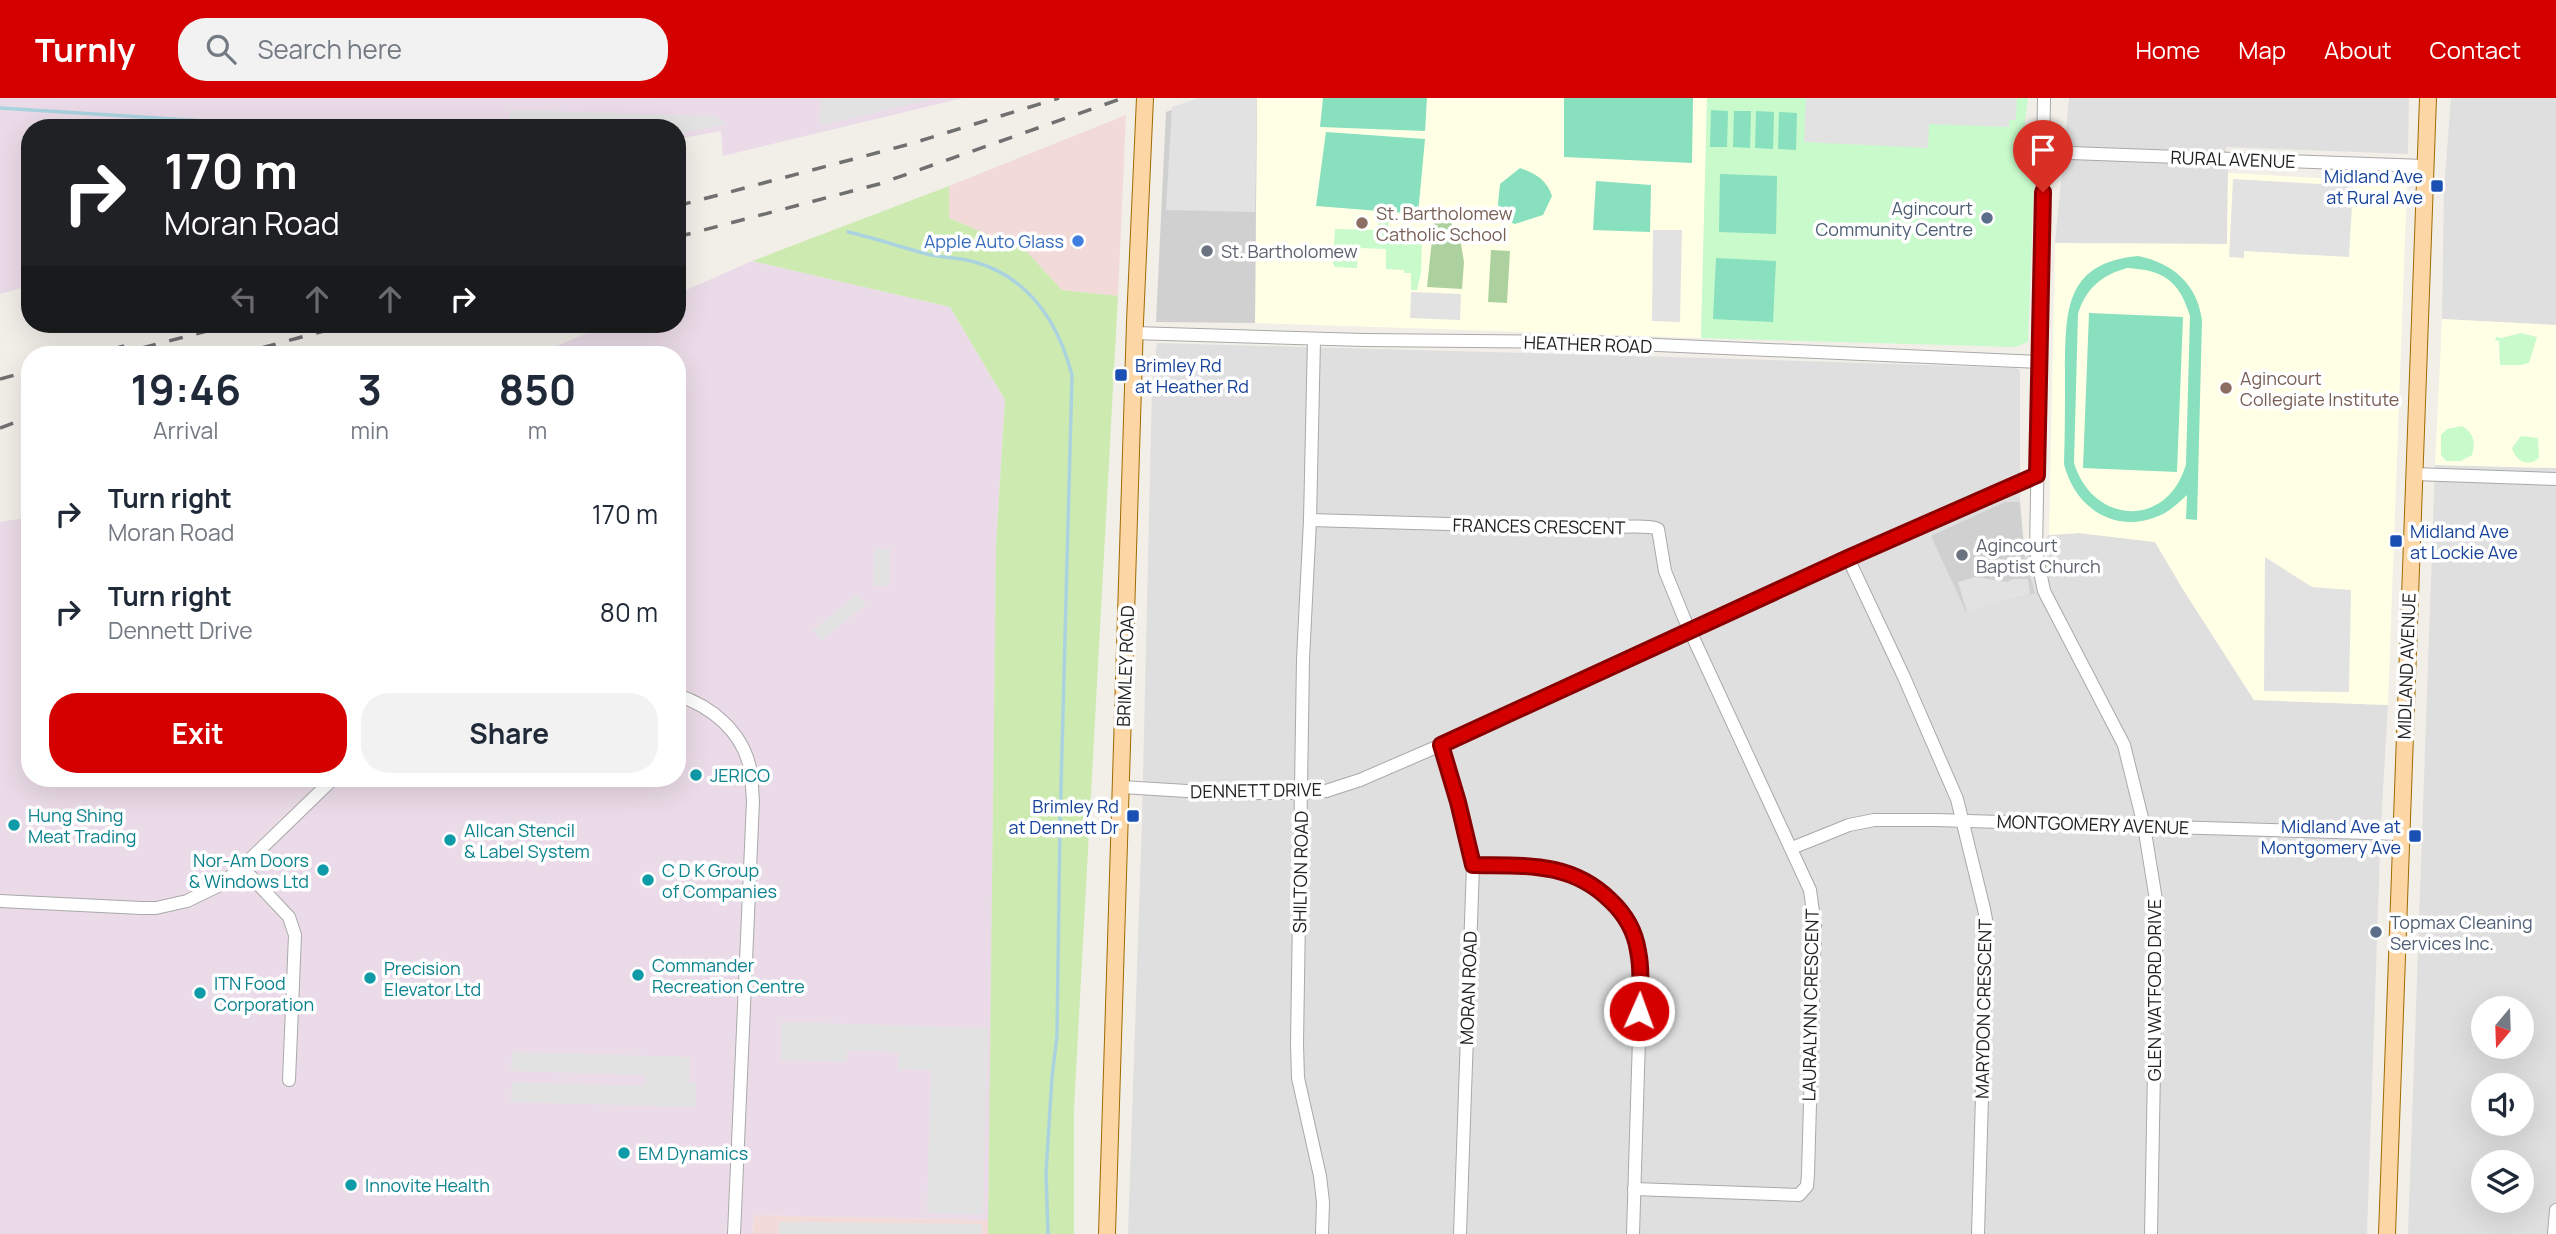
<!DOCTYPE html>
<html lang="en">
<head>
<meta charset="utf-8">
<style>
  :root { --surface:#fff; --page:#f2f2f3; --text:#1f2937; --muted:#747a83; --accent:#d40000 }
  body { margin:0; font-family:Manrope,sans-serif; background:var(--page); color:var(--text); height:100vh; display:flex; flex-direction:column; font-size:26px; white-space:nowrap }
  * { box-sizing:border-box; margin:0 }
  p { font-size:23px; color:var(--muted) }
  .icon { flex:none; width:38px; height:38px; fill:none; stroke:currentColor; stroke-width:2; stroke-linecap:round; stroke-linejoin:round }
  .map { position:relative; flex:1; overflow:hidden }
  .panel { position:absolute; left:21px; top:248px; width:665px; height:441px; display:flex; flex-direction:column; background:var(--surface); border-radius:28px; box-shadow:0 7px 28px #0002 }
  .panel>* { flex:none }
  .hud { position:absolute; left:21px; top:21px; width:665px; height:214px; border-radius:28px; box-shadow:0 7px 28px #0002; background:#202124; color:#fff; overflow:hidden }
  .needle { width:46px; rotate:199deg }
  .controls { position:absolute; left:2471px; top:898px; display:grid; gap:14px }
  .controls a { display:grid; place-items:center; width:63px; height:63px; border-radius:50%; background:var(--surface); box-shadow:0 7px 28px #0002; font-size:35px }
  .pin { position:absolute; display:grid; place-items:center; width:60px; height:60px; color:#fff; margin:-72px -30px; border-radius:50% 50% 50% 0; rotate:-45deg; box-shadow:0 0 7px #0007 }
  .pin .icon { rotate:45deg }
  .me { position:absolute; width:77px; margin:-38px; rotate:2deg; stroke-linejoin:round; filter:drop-shadow(0 0 5px #0008) }
  .turn { display:flex; align-items:center; gap:24px; height:147px; padding:0 28px; font-size:32px }
  .turn .icon { width:91px; height:91px; stroke-width:2.5 }
  .turn b { display:block; font-size:49px; line-height:60px }
  .lanes { display:flex; align-items:center; height:66px; padding:0 28px; background:#0003; justify-content:center; gap:35px; direction:ltr }
  .lanes .off { opacity:.35 }
  .eta { display:flex; justify-content:space-evenly; align-items:center; height:119px; text-align:center }
  .eta b { font-size:42px; font-weight:700; line-height:49px }
  .action { display:flex; gap:14px; margin-top:auto; padding:14px 28px }
  .action a { flex:1; height:80px; border-radius:28px; background:var(--accent); color:#fff; font-size:28px; font-weight:700; line-height:80px; text-align:center }
  .action a+a { background:var(--page); color:var(--text) }
  ul { padding:0; list-style:none }
  li { display:flex; align-items:center; gap:21px; height:98px; padding:0 28px }
  li div { flex:1 }
  li b { display:block; font-size:26px }
  li em { font-style:normal }
  header { display:flex; align-items:center; gap:42px; box-sizing:border-box; height:98px; padding:0 35px; background:var(--accent); color:#fff }
  header strong { font-size:33px }
  nav { display:flex; gap:38px; margin-inline-start:auto; font-size:24px }
  .search { width:490px; height:63px; background:var(--page); display:flex; align-items:center; gap:18px; box-sizing:border-box; padding:0 24px; border-radius:28px; color:var(--muted); font-size:26px }
  .map>svg:first-child { display:block }
  .residential { fill:#e0dfdf; fill-rule:evenodd }
  .commercial { fill:#f2dad9 }
  .industrial { fill:#ebdbe8 }
  .education { fill:#ffffe5 }
  .religious { fill:#d0d0d0 }
  .grass { fill:#cdebb0 }
  .forest { fill:#add19e }
  .park { fill:#c8facc }
  .pitch { fill:#88e0be; fill-rule:evenodd }
  .parking { fill:#e2e2e2 }
  .lines { fill:none; stroke-linecap:round; stroke-linejoin:round }
  .stream { stroke:#aad3df; stroke-width:3.5 }
  .minor-casing { stroke:#a9a9a9; stroke-width:14 }
  .major-casing { stroke:#a06b00; stroke-width:18 }
  .minor { stroke:#fff; stroke-width:12 }
  .major { stroke:#fcd6a4; stroke-width:16 }
  .rail { stroke:#707070; stroke-width:3.5; stroke-dasharray:14 14; stroke-linecap:butt }
  .route-casing { stroke:#8a0000; stroke-width:18 }
  .route { stroke:#d40000; stroke-width:12 }
  .transit-dot { fill:#1a4fb4; stroke:#fff; stroke-width:2.5 }
  .service-dot { fill:#5c6f8a; stroke:#fff; stroke-width:2.5 }
  .education-dot { fill:#8d6e63; stroke:#fff; stroke-width:2.5 }
  .shop-dot { fill:#3f7fe0; stroke:#fff; stroke-width:2.5 }
  .worship-dot { fill:#6b7280; stroke:#fff; stroke-width:2.5 }
  .culture-dot { fill:#0f9aa8; stroke:#fff; stroke-width:2.5 }
  .labels { text-anchor:middle; dominant-baseline:central; stroke-width:7; stroke-linejoin:round; paint-order:stroke }
  .street-label { font-size:18px; fill:#222; stroke:#fff }
  .transit-label { font-size:18px; fill:#164399; stroke:#fff; text-anchor:end }
  .service-label { font-size:18px; fill:#4e5e75; stroke:#fff; text-anchor:end }
  .education-label { font-size:18px; fill:#785e54; stroke:#fff; text-anchor:start }
  .shop-label { font-size:18px; fill:#366cbe; stroke:#fff; text-anchor:end }
  .worship-label { font-size:18px; fill:#5b616d; stroke:#fff; text-anchor:start }
  .culture-label { font-size:18px; fill:#0d838f; stroke:#fff; text-anchor:start }
</style>
</head>
<body>
<header>
<strong>Turnly</strong>
<div class="search"><svg class="icon" aria-label="search" viewBox="0 0 24 24"><circle cx="10" cy="10" r="6"/><path d="M15 15l6 6"/></svg>Search here</div>
<nav><a>Home</a><a>Map</a><a>About</a><a>Contact</a></nav>
</header>
<div class="map">
<svg width="2556" height="1136" viewBox="0 0 2556 1136">
  <rect width="100%" height="100%" fill="#f2efe9"/>
  <g class="residential">
    <path d="M 2069,0 L 2409,0 L 2408,56 L 2226,49 L 2228,75 L 2227,146 L 2055,145 Z"/>
    <path d="M 2451,0 L 2556,0 L 2556,227 L 2442,221 L 2444,91 Z"/>
    <path d="M 1157,245 L 1709,260 L 2016,270 L 2020,272 L 2020,404 L 2005,404 L 2034,495 L 2025,459 L 2049,437 L 2079,435 L 2155,444 L 2184,493 L 2254,602 L 2388,607 L 2381,726 L 2367,1136 L 1128,1136 L 1142,722 L 1152,288 Z"/>
    <path d="M 2435,367 L 2556,370 L 2556,1136 L 2408,1136 ZM 2483,910 L 2522,910 L 2522,948 L 2483,948 ZM 2483,987 L 2522,987 L 2522,1026 L 2483,1026 ZM 2483,1064 L 2522,1064 L 2522,1102 L 2483,1102 Z"/>
  </g>
  <g class="commercial">
    <path d="M 1126,17 L 1118,198 L 1062,192 L 1026,153 L 949,120 L 949,88 Z"/>
    <path d="M 754,1117 L 989,1122 L 988,1136 L 752,1136 Z"/>
  </g>
  <g class="industrial">
    <path d="M 0,0 L 963,0 L 723,58 L 721,33 L 677,41 L 677,30 L 30,30 L 30,188 L 0,196 Z"/>
    <path d="M 752,163 L 950,209 L 1005,302 L 996,447 L 989,1122 L 754,1117 L 752,1136 L 0,1136 L 0,424 L 30,419 L 30,681 L 677,681 L 677,257 L 536,257 L 608,226 L 677,226 L 677,196 Z"/>
  </g>
  <g class="education">
    <path d="M 1257,0 L 1707,0 L 1701,240 L 1255,225 Z"/>
    <path d="M 2228,75 L 2407,85 L 2388,607 L 2254,602 L 2184,493 L 2155,444 L 2079,435 L 2049,437 L 2055,145 L 2227,146 Z"/>
    <path d="M 2442,221 L 2556,227 L 2556,370 L 2435,367 Z"/>
  </g>
  <g class="religious">
    <path d="M 1202,0 L 1257,0 L 1255,225 L 1156,224 L 1166,14 Z"/>
    <path d="M 2005,404 L 2020,404 L 2025,459 L 2035,495 L 1966,514 L 1931,438 Z"/>
  </g>
  <path class="grass" d="M 949,88 L 949,120 L 1026,153 L 1062,192 L 1118,198 L 1074,1011 L 1074,1136 L 988,1136 L 996,447 L 1005,302 L 950,209 L 752,163 Z"/>
  <g class="forest">
    <path d="M 1442,106 L 1461,146 L 1464,164 L 1462,191 L 1427,189 L 1434,123 Z"/>
    <path d="M 1491,152 L 1510,153 L 1507,205 L 1488,204 Z"/>
  </g>
  <g class="park">
    <path d="M 1707,0 L 2028,0 L 2025,22 L 2025,78 L 2034,80 L 2028,244 L 2015,249 L 1701,240 Z"/>
    <path d="M 1379,117 L 1389,117 L 1388,135 L 1415,133 L 1416,137 L 1422,137 L 1421,175 L 1417,192 L 1411,192 L 1411,175 L 1404,175 L 1404,172 L 1386,171 L 1386,151 L 1358,150 L 1357,170 L 1335,169 L 1333,165 L 1335,131 L 1378,132 Z"/>
    <path d="M 2521,235 L 2537,239 L 2529,265 L 2521,267 L 2500,267 L 2499,243 L 2495,242 L 2496,239 L 2501,240 Z"/>
    <path d="M 2462,328 C 2474,335 2476,345 2472,357 L 2461,363 L 2446,363 L 2441,357 L 2441,337 L 2447,331 Z"/>
    <path d="M 2521,338 L 2538,340 L 2539,360 C 2527,370 2515,362 2512,350 Z"/>
  </g>
  <g class="pitch">
    <path d="M 1323,0 L 1427,0 L 1425,33 L 1320,29 Z"/>
    <path d="M 1564,0 L 1693,0 L 1692,65 L 1564,59 Z"/>
    <path d="M 1711,12 L 1728,13 L 1727,49 L 1710,49 Z"/>
    <path d="M 1734,13 L 1751,13 L 1750,50 L 1733,49 Z"/>
    <path d="M 1756,13 L 1774,14 L 1773,51 L 1755,50 Z"/>
    <path d="M 1779,14 L 1797,15 L 1796,52 L 1778,51 Z"/>
    <path d="M 1326,34 L 1425,41 L 1418,116 L 1316,108 Z"/>
    <path d="M 1520,70 C 1536,76 1546,81 1552,98 L 1543,117 L 1515,126 L 1502,121 L 1498,106 L 1500,86 Z"/>
    <path d="M 1720,76 L 1777,78 L 1776,136 L 1719,134 Z"/>
    <path d="M 1596,83 L 1651,87 L 1650,134 L 1593,132 Z"/>
    <path d="M 2138,158 C 2173,165 2197,186 2202,222 L 2197,422 L 2186,421 L 2187,397 C 2177,406 2168,415 2156,419 C 2113,436 2074,408 2064,366 C 2065,335 2065,304 2065,273 C 2066,213 2064,165 2138,158 ZM 2127,170 C 2163,172 2179,182 2190,218 L 2186,366 C 2168,431 2093,427 2074,365 L 2078,216 C 2086,190 2102,177 2127,170 Z"/>
    <path d="M 1716,160 L 1776,163 L 1773,224 L 1713,221 Z"/>
    <path d="M 2089,215 L 2183,219 L 2177,374 L 2083,370 Z"/>
  </g>
  <g class="parking">
    <path d="M 821,0 L 936,0 L 819,28 Z"/>
    <path d="M 1199,0 L 1257,0 L 1255,114 L 1166,112 L 1172,9 Z"/>
    <path d="M 1806,0 L 2017,0 L 2016,22 L 2009,22 L 2009,29 L 1929,26 L 1928,50 L 1804,44 Z"/>
    <path d="M 510,12 L 716,18 L 727,26 L 677,36 L 677,30 L 508,30 Z"/>
    <path d="M 2233,81 L 2353,88 L 2349,159 L 2244,153 L 2244,160 L 2229,159 Z"/>
    <path d="M 1653,132 L 1682,132 L 1680,224 L 1652,223 Z"/>
    <path d="M 1411,194 L 1461,196 L 1460,222 L 1410,220 Z"/>
    <path d="M 874,451 L 890,451 L 889,488 L 873,488 Z"/>
    <path d="M 2265,459 L 2312,489 L 2351,492 L 2349,594 L 2264,593 Z"/>
    <path d="M 1975,479 L 2007,484 L 2013,481 L 2028,481 L 2030,496 L 1967,514 L 1958,484 Z"/>
    <path d="M 857,496 L 866,506 L 821,543 L 813,532 Z"/>
    <path d="M 782,924 L 988,930 L 983,1117 L 927,1115 L 931,972 L 898,971 L 898,954 L 847,952 L 847,964 L 781,962 Z"/>
    <path d="M 512,954 L 690,959 L 689,984 L 696,985 L 696,1009 L 511,1004 L 512,984 L 645,988 L 646,977 L 511,973 Z"/>
    <path d="M 779,1124 L 982,1126 L 982,1136 L 779,1136 Z"/>
  </g>
  <g class="lines">
    <g class="stream">
      <path d="M 0,10 L 313,30"/>
      <path d="M 848,134 C 875,140 900,149 927,156 C 942,160 959,159 975,164 C 1030,180 1058,224 1072,277 L 1060,727 L 1057,938 L 1052,979 L 1046,1075 L 1048,1136"/>
    </g>
    <g class="minor-casing">
      <g id="minor">
        <path d="M 2044,0 L 2036,454 L 2044,493 L 2124,647 L 2144,728 L 2157,808 L 2151,1136"/>
        <path d="M 2043,54 L 2424,68"/>
        <path d="M 1134,235 L 1364,242 L 1591,244 L 2041,264"/>
        <path d="M 1314,241 L 1310,422 L 1303,561 L 1297,946 L 1298,980 L 1320,1078 L 1323,1104 L 1322,1136"/>
        <path d="M 2414,376 L 2556,381"/>
        <path d="M 1310,422 L 1588,430 C 1603,430 1648,426 1658,431 L 1665,473 L 1684,520 L 1810,792 L 1815,828 L 1808,1076 L 1807,1088 L 1799,1097 L 1634,1091"/>
        <path d="M 1848,460 L 1904,579 L 1957,701 L 1984,811 L 1987,827 L 1978,1136"/>
        <path d="M 677,597 C 711,608 742,633 750,670 C 752,680 752,692 753,703 L 734,1136"/>
        <path d="M 1441,647 L 1458,704 L 1473,767 L 1460,1136"/>
        <path d="M 1122,689 L 1219,695 L 1301,695 L 1326,693 L 1360,682 L 1441,647 L 1848,460 L 2037,377"/>
        <path d="M 1792,750 L 1849,727 L 1874,722 L 1936,722 L 2400,736"/>
        <path d="M 1473,767 C 1496,768 1521,765 1543,769 C 1603,778 1635,816 1641,875 L 1633,1136"/>
        <path d="M 242,769 L 289,819 L 295,837 L 289,982"/>
        <path d="M 0,803 L 141,810 L 156,810 L 187,803 L 220,787 L 242,769 L 333,681"/>
        <path d="M 2554,1136 L 2556,1112"/>
      </g>
    </g>
    <g class="major-casing">
      <g id="major">
        <path d="M 1107,1136 L 1135,224 L 1145,0"/>
        <path d="M 2387,1136 L 2428,0"/>
      </g>
    </g>
    <use href="#minor" class="minor"/>
    <use href="#major" class="major"/>
    <g class="rail">
      <path d="M 677,108 L 910,46 L 1059,0"/>
      <path d="M 677,139 L 879,86 L 1123,0"/>
      <path d="M 90,257 L 124,248"/>
      <path d="M 115,257 L 234,226"/>
      <path d="M 235,257 L 350,226"/>
      <path d="M 0,281 L 30,273"/>
      <path d="M 0,330 L 30,319"/>
    </g>
  </g>
  <g class="lines">
    <g class="route-casing">
      <path id="route" d="M 1639,913 C 1640,893 1642,873 1638,853 C 1635,833 1625,816 1610,802 C 1570,763 1524,768 1473,767 L 1458,704 L 1441,647 L 1848,460 L 2037,377 L 2043,94"/>
    </g>
    <use href="#route" class="route"/>
  </g>
  <g class="transit-dot">
    <rect x="2430" y="81" width="14" height="14" rx="3.5"/>
    <rect x="1114" y="270" width="14" height="14" rx="3.5"/>
    <rect x="2389" y="436" width="14" height="14" rx="3.5"/>
    <rect x="1126" y="711" width="14" height="14" rx="3.5"/>
    <rect x="2408" y="731" width="14" height="14" rx="3.5"/>
  </g>
  <g class="service-dot">
    <circle cx="1987" cy="120" r="7"/>
    <circle cx="2376" cy="834" r="7"/>
  </g>
  <g class="education-dot">
    <circle cx="1362" cy="125" r="7"/>
    <circle cx="2226" cy="290" r="7"/>
  </g>
  <circle class="shop-dot" cx="1078" cy="143" r="7"/>
  <g class="worship-dot">
    <circle cx="1207" cy="153" r="7"/>
    <circle cx="1962" cy="457" r="7"/>
  </g>
  <g class="culture-dot">
    <circle cx="696" cy="677" r="7"/>
    <circle cx="14" cy="727" r="7"/>
    <circle cx="450" cy="742" r="7"/>
    <circle cx="323" cy="772" r="7"/>
    <circle cx="648" cy="782" r="7"/>
    <circle cx="638" cy="877" r="7"/>
    <circle cx="370" cy="880" r="7"/>
    <circle cx="200" cy="895" r="7"/>
    <circle cx="624" cy="1055" r="7"/>
    <circle cx="351" cy="1087" r="7"/>
  </g>
  <g class="labels">
    <g class="street-label">
      <text transform="translate(2233 61) rotate(2)">RURAL AVENUE</text>
      <text transform="translate(1588 246) rotate(2)">HEATHER ROAD</text>
      <text transform="translate(1539 428) rotate(1)">FRANCES CRESCENT</text>
      <text transform="translate(1125 568) rotate(-88)">BRIMLEY ROAD</text>
      <text transform="translate(2406 568) rotate(-88)">MIDLAND AVENUE</text>
      <text transform="translate(1256 692) rotate(-1)">DENNETT DRIVE</text>
      <text transform="translate(2093 726) rotate(2)">MONTGOMERY AVENUE</text>
      <text transform="translate(1300 774) rotate(-89)">SHILTON ROAD</text>
      <text transform="translate(1468 890) rotate(-88)">MORAN ROAD</text>
      <text transform="translate(2154 892) rotate(-90)">GLEN WATFORD DRIVE</text>
      <text transform="translate(1810 907) rotate(-89)">LAURALYNN CRESCENT</text>
      <text transform="translate(1983 911) rotate(-89)">MARYDON CRESCENT</text>
    </g>
    <g class="transit-label">
      <text x="2423" y="78">Midland Ave<tspan x="2423" dy="21">at Rural Ave</tspan></text>
      <text x="1135" y="267" text-anchor="start">Brimley Rd<tspan x="1135" dy="21">at Heather Rd</tspan></text>
      <text x="2410" y="433" text-anchor="start">Midland Ave<tspan x="2410" dy="21">at Lockie Ave</tspan></text>
      <text x="1119" y="708">Brimley Rd<tspan x="1119" dy="21">at Dennett Dr</tspan></text>
      <text x="2401" y="728">Midland Ave at<tspan x="2401" dy="21">Montgomery Ave</tspan></text>
    </g>
    <g class="service-label">
      <text x="1973" y="110">Agincourt<tspan x="1973" dy="21">Community Centre</tspan></text>
      <text x="2390" y="824" text-anchor="start">Topmax Cleaning<tspan x="2390" dy="21">Services Inc.</tspan></text>
    </g>
    <g class="education-label">
      <text x="1376" y="115">St. Bartholomew<tspan x="1376" dy="21">Catholic School</tspan></text>
      <text x="2240" y="280">Agincourt<tspan x="2240" dy="21">Collegiate Institute</tspan></text>
    </g>
    <g class="shop-label">
      <text x="1064" y="143">Apple Auto Glass</text>
    </g>
    <g class="worship-label">
      <text x="1221" y="153">St. Bartholomew</text>
      <text x="1976" y="447">Agincourt<tspan x="1976" dy="21">Baptist Church</tspan></text>
    </g>
    <g class="culture-label">
      <text x="710" y="677">JERICO</text>
      <text x="28" y="717">Hung Shing<tspan x="28" dy="21">Meat Trading</tspan></text>
      <text x="464" y="732">Allcan Stencil<tspan x="464" dy="21">&amp; Label System</tspan></text>
      <text x="309" y="762" text-anchor="end">Nor-Am Doors<tspan x="309" dy="21">&amp; Windows Ltd</tspan></text>
      <text x="662" y="772">C D K Group<tspan x="662" dy="21">of Companies</tspan></text>
      <text x="652" y="867">Commander<tspan x="652" dy="21">Recreation Centre</tspan></text>
      <text x="384" y="870">Precision<tspan x="384" dy="21">Elevator Ltd</tspan></text>
      <text x="214" y="885">ITN Food<tspan x="214" dy="21">Corporation</tspan></text>
      <text x="638" y="1055">EM Dynamics</text>
      <text x="365" y="1087">Innovite Health</text>
    </g>
  </g>
</svg>
<div class="controls">
<a><svg class="needle" viewBox="-14 -14 28 28"><path d="M0-13l5 13h-10z" fill="#e53935"/><path d="M0 13l5-13h-10z" fill="#747a83"/></svg></a>
<a><svg class="icon" aria-label="sound" viewBox="0 0 24 24"><path d="M4 9h4l5-4v14l-5-4H4zM17 9q2 3 0 6"/></svg></a>
<a><svg class="icon" aria-label="layers" viewBox="0 0 24 24"><path d="M12 4l9 5-9 5-9-5zM3 14l9 5 9-5"/></svg></a>
</div>
<div class="pin" style="left:2043px;top:94px;background:#d93025"><svg class="icon" aria-label="arrive" viewBox="0 0 24 24"><path d="M6 21V4h12l-3 4 3 4H6"/></svg></div>
<svg class="me" style="left:1639px;top:913px" viewBox="-20 -20 40 40"><circle r="17" fill="#d40000" stroke="#fff" stroke-width="3"/><path d="M0-11L8 9 0 5-8 9z" fill="#fff"/></svg>
<div class="hud">
<div class="turn"><svg class="icon" aria-label="right" viewBox="0 0 24 24"><path d="M7 20v-9h11M14 6l5 5-5 5"/></svg><div><b>170 m</b>Moran Road</div></div>
<div class="lanes"><svg class="icon off" aria-label="left" viewBox="0 0 24 24"><path d="M17 20v-9H6M10 6l-5 5 5 5"/></svg><svg class="icon off" aria-label="ahead" viewBox="0 0 24 24"><path d="M12 20V5M6 11l6-6 6 6"/></svg><svg class="icon off" aria-label="ahead" viewBox="0 0 24 24"><path d="M12 20V5M6 11l6-6 6 6"/></svg><svg class="icon" aria-label="right" viewBox="0 0 24 24"><path d="M7 20v-9h11M14 6l5 5-5 5"/></svg></div>
</div>
<section class="panel">
<div class="eta">
<div><b>19:46</b><p>Arrival</p></div>
<div><b>3</b><p>min</p></div>
<div><b>850</b><p>m</p></div>
</div>
<ul>
<li><svg class="icon" aria-label="right" viewBox="0 0 24 24"><path d="M7 20v-9h11M14 6l5 5-5 5"/></svg><div><b>Turn right</b><p>Moran Road</p></div><em>170 m</em></li>
<li><svg class="icon" aria-label="right" viewBox="0 0 24 24"><path d="M7 20v-9h11M14 6l5 5-5 5"/></svg><div><b>Turn right</b><p>Dennett Drive</p></div><em>80 m</em></li>
</ul>
<div class="action"><a>Exit</a><a>Share</a></div>
</section>
</div>
</body>
</html>
